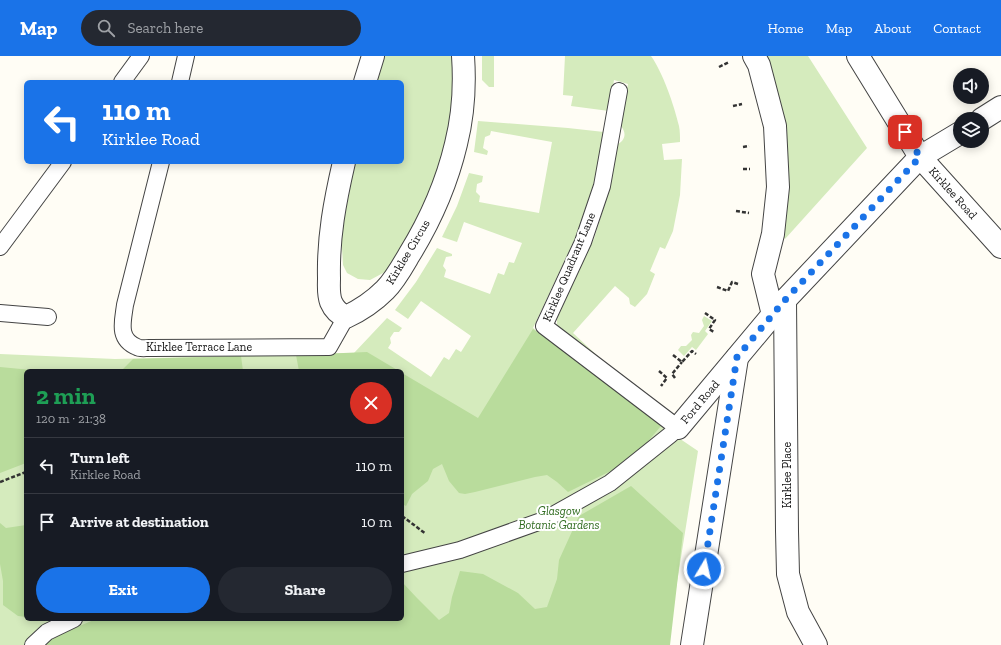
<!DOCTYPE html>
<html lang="en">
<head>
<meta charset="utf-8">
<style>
  :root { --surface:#171b24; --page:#242831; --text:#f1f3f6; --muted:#9ea1a6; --line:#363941; --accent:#1a73e8 }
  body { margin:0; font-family:"Zilla Slab",serif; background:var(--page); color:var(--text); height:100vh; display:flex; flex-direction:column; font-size:15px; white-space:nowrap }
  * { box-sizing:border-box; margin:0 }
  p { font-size:13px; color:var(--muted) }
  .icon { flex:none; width:22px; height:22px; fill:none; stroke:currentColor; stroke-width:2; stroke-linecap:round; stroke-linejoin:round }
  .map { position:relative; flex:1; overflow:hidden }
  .sheet { position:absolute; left:24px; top:313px; width:380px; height:252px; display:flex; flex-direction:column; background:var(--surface); border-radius:6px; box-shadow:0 2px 10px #0003 }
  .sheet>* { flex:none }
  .hud { position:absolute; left:24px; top:24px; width:380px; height:84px; border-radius:6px; box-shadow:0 2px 10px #0003; background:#1a73e8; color:#fff; overflow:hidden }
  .controls { position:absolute; left:953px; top:12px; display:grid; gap:8px }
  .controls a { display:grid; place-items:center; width:36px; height:36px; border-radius:50%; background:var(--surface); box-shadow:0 2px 10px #0003; font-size:20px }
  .pin { position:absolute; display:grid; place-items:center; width:34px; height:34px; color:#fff; margin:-17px; border-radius:8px; box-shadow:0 2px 6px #0006 }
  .me { position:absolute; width:44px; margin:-22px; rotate:9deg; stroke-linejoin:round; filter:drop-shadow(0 0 3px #0008) }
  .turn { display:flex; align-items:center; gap:14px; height:84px; padding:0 12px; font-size:18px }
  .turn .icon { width:52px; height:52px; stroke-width:2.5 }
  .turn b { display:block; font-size:28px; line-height:34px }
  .round { display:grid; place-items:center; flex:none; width:42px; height:42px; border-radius:21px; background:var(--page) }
  .headline { display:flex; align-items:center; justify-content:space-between; height:68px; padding:0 12px }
  h1 { font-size:24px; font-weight:800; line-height:30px; color:#1e9e55 }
  .action { display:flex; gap:8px; margin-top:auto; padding:8px 12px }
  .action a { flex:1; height:46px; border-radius:24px; background:var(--accent); color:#fff; font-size:16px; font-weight:800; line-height:46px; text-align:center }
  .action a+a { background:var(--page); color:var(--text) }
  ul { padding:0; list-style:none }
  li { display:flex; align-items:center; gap:12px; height:56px; padding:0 12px; border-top:1px solid var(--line) }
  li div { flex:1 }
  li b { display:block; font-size:15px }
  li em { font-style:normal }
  header { display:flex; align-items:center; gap:24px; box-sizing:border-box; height:56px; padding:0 20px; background:var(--accent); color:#fff }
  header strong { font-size:19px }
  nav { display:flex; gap:22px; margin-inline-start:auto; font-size:14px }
  .search { width:280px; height:36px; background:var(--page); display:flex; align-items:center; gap:10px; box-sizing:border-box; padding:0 14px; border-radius:22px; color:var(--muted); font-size:15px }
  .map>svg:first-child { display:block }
  .green { fill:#d5ebbd; fill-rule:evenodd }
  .forest { fill:#b9dc9c }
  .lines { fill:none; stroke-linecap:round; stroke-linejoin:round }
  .service-casing { stroke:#444; stroke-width:18 }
  .minor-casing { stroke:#444; stroke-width:24 }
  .path { stroke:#333; stroke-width:2.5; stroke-dasharray:4 2; stroke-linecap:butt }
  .service { stroke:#fff; stroke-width:16 }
  .minor { stroke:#fff; stroke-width:22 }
  .route { stroke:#1a73e8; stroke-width:7; stroke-dasharray:0 12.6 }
  .labels { text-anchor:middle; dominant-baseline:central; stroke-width:4; stroke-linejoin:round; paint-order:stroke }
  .street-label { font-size:12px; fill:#111; stroke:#fff }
  .park-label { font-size:12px; font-style:italic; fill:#2f6b1f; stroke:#fff }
</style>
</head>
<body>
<header>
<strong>Map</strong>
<div class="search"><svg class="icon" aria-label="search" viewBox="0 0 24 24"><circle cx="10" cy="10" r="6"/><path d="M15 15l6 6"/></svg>Search here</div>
<nav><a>Home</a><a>Map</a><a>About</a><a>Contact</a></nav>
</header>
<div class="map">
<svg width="1001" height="589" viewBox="0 0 1001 589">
  <rect width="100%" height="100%" fill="#fffdf5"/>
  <g class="green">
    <path d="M 384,0 L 454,0 L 453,48 L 446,90 L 436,121 L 422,153 L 397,201 L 385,216 L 370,224 L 358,223 L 347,217 L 343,209 L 342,192 L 342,175 L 355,106 L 402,106 L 402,26 L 376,26 Z"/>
    <path d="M 482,0 L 494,0 L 494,31 L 489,31 L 482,24 Z"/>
    <path d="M 565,0 L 651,0 C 663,17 674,49 679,70 C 680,75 680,80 680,86 L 662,88 L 664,104 L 682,103 L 680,139 L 673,175 L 665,193 L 660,191 L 650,215 L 655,218 L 647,238 L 635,251 L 630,248 L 629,242 L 615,230 L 573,277 L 605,307 L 558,270 L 557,268 L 557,263 L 589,192 L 594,183 L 602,157 L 616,89 C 626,85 627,76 620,69 L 628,28 L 614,24 L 609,55 L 571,50 L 573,40 L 563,39 Z"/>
    <path d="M 766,0 L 808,0 L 867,92 L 785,183 L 782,178 L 787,142 L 789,114 L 787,91 L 778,36 Z"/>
    <path d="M 478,65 L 568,72 L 604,76 L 594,127 L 579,174 L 533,272 L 627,340 L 661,370 L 698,395 L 667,589 L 0,589 L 0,298 L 115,303 L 354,297 L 387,262 L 402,272 L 399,276 L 394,276 L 390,282 L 391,287 L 388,292 L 431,321 L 444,301 L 449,304 L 456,293 L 461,296 L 471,280 L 421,245 L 408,263 L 395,254 L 416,226 L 437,192 L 452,198 L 452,200 L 446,201 L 443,210 L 446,214 L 444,221 L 490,238 L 498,217 L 504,219 L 509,206 L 514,207 L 522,187 L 464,166 L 457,186 L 442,181 L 457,150 L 469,117 L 483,120 L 482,126 L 477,128 L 476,136 L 480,140 L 479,146 L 539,157 L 552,86 L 491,75 L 490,79 L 485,81 L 483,92 L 488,95 L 487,99 L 474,96 ZM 26,315 L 402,315 L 402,563 L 26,563 Z"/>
    <path d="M 704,260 L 712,265 L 705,275 L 708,278 L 696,294 L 692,291 L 684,300 L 678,294 L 681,290 L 686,290 L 692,284 L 691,279 L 693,276 L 699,277 L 704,270 L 702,264 Z"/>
  </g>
  <g class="forest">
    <path d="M 533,273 L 627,340 L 661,370 L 644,390 L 621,410 L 568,436 L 557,426 L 547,419 L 535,421 L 475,436 L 465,438 L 459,437 L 449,425 L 442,408 L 433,413 L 428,425 L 412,438 L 406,450 L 402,448 L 402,317 L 478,362 Z"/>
    <path d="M 367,296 L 399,315 L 299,315 L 296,299 Z"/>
    <path d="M 241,300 L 243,315 L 105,315 L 122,314 L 133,303 Z"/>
    <path d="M 0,311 L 42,315 L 26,315 L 26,407 L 0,417 Z"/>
    <path d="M 631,430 L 683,477 L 670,589 L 44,589 L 40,587 L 96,563 L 402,563 L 402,526 L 417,542 L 439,564 L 449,557 L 452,541 L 460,515 L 483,518 L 518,537 L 535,553 L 547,551 L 557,523 L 559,504 L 579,460 Z"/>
    <path d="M 0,467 L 6,472 L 26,469 L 26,561 L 18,560 L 3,549 L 3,525 L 0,508 Z"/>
  </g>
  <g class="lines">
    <g class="service-casing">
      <g id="service">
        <path d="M 122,26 L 141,0"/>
        <path d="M 180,26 L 186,0"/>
        <path d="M 161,106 L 125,249 C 123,265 117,283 137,291 C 140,293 145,292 149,292 L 329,291 L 346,261"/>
        <path d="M 0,191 L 63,106"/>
        <path d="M 0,257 L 48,261"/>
        <path d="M 402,508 L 460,494 L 544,464 L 610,427 L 670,379 L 678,372 L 544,270 L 583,186 L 602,130 L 619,35"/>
        <path d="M 33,589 L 47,576 L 74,563"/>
      </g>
    </g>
    <g class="minor-casing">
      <g id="minor">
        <path d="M 754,0 L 759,9 L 775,70 L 778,131 L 773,178 L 763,218 L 773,259"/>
        <path d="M 858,0 L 920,101 L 1001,191"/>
        <path d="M 365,26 L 373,0"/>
        <path d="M 982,63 L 1001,51"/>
        <path d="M 344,106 C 335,145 328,181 329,222 C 329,230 328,238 331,246 C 334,253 339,258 346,261 C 361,254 373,246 385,234 C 395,224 402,211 409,199 C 430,165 447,126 456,88 C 463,60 465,28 463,0"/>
        <path d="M 785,244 L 787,475 L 788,518 L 798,556 L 816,589"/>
        <path d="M 678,372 L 785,244 L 920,101 L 960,77"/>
        <path d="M 692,589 L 737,302"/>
      </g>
    </g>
    <g class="path">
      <path d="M 719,11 L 729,6"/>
      <path d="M 733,50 L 742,48"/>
      <path d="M 743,91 L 749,90"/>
      <path d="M 743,113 L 750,113"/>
      <path d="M 736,155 L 749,157"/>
      <path d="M 717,231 L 728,235 L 732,226 L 738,228"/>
      <path d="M 705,257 L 715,264 L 709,273 L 714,276"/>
      <path d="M 673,299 L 682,306 L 692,295 L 696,298"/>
      <path d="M 659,315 L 667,322 L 661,330"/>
      <path d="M 675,322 L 672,318 L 682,306"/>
      <path d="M 0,426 L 26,416"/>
      <path d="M 402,460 L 426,478"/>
    </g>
    <use href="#service" class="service"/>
    <use href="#minor" class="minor"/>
  </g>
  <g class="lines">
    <path class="route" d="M 704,513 L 737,301 L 785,244 L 920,101 L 905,76"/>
  </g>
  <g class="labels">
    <g class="street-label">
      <text transform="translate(953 137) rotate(48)">Kirklee Road</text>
      <text transform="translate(408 196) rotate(-59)">Kirklee Circus</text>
      <text transform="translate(569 211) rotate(-67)">Kirklee Quadrant Lane</text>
      <text x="199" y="291">Kirklee Terrace Lane</text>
      <text transform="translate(700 346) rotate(-50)">Ford Road</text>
      <text transform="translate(787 419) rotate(-90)">Kirklee Place</text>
    </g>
    <g class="park-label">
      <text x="559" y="455">Glasgow<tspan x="559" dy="14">Botanic Gardens</tspan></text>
    </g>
  </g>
</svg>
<div class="controls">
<a><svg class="icon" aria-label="sound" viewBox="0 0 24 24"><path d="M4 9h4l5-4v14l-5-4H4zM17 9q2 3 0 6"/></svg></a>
<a><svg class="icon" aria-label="layers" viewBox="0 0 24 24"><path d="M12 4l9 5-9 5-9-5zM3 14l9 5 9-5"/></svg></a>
</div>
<div class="pin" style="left:905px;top:76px;background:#d93025"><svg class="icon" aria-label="arrive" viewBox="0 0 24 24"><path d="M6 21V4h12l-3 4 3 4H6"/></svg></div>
<svg class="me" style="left:704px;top:513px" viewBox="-20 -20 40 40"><circle r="17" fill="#1a73e8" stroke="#fff" stroke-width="3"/><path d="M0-11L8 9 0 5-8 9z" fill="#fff"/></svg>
<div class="hud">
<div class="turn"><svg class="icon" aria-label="left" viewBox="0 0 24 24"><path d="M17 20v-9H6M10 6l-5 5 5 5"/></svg><div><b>110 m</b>Kirklee Road</div></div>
</div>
<section class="sheet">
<div class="headline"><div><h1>2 min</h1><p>120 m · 21:38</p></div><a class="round" style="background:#d93025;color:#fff"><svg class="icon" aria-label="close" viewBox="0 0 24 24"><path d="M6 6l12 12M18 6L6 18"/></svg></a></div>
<ul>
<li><svg class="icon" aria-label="left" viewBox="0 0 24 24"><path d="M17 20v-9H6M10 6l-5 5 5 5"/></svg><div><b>Turn left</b><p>Kirklee Road</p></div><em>110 m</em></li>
<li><svg class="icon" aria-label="arrive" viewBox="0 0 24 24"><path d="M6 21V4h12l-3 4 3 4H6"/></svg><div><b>Arrive at destination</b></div><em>10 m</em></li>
</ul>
<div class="action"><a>Exit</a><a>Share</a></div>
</section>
</div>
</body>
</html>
